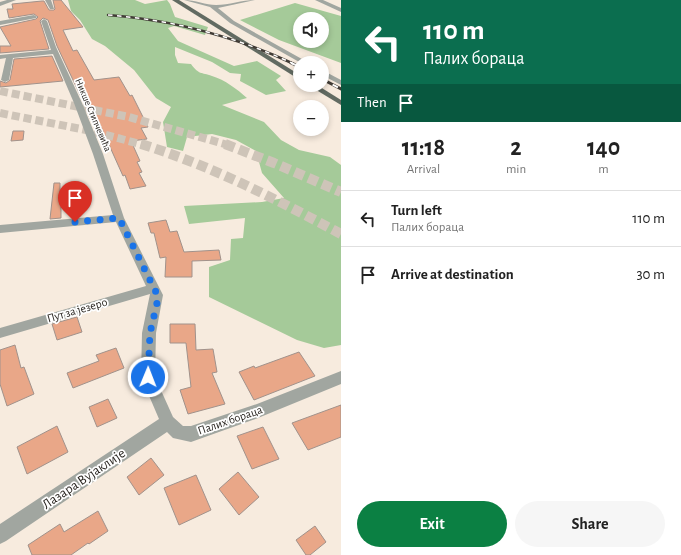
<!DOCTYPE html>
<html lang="en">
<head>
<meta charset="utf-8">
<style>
  :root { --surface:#fff; --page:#f6f6f6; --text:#222; --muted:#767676; --line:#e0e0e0; --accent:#0b8043 }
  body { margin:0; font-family:"Alegreya Sans",sans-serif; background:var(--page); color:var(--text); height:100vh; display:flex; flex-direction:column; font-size:15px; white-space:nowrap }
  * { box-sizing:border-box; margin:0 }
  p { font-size:13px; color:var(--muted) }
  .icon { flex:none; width:22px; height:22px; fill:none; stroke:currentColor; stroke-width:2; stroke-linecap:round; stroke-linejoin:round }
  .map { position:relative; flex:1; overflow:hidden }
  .panel { display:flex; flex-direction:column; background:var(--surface); width:340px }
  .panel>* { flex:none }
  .guide { background:#0b6e4f; color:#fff; overflow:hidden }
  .controls { position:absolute; left:293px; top:12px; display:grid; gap:8px }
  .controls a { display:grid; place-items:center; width:36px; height:36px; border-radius:50%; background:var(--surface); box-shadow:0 2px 6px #0003; font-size:20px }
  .pin { position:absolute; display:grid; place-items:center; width:34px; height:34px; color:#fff; margin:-41px -17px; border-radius:50% 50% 50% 0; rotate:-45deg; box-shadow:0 0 4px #0007 }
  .pin .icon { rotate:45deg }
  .me { position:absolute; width:44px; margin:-22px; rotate:1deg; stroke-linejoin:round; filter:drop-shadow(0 0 3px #0008) }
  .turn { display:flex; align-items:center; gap:14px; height:84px; padding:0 16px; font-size:18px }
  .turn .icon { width:52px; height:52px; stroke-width:2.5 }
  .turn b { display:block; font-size:28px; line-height:34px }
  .then { display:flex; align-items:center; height:38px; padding:0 16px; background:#0003; gap:8px; font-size:15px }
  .eta { display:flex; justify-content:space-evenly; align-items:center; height:68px; text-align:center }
  .eta b { font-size:24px; font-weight:600; line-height:28px }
  .button { display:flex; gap:8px; margin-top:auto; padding:8px 16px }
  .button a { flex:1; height:46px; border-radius:24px; background:var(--accent); color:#fff; font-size:16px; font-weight:600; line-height:46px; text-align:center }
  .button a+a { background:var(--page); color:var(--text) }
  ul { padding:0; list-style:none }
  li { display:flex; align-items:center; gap:12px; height:56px; padding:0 16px; border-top:1px solid var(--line) }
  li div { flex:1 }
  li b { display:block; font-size:15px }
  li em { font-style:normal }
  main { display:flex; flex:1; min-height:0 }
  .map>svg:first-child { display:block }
  .green { fill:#a5ca99; fill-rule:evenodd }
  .building { fill:#e9a788; stroke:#a1928b }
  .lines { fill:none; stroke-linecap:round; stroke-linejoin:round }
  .highway-tunnel-far1 { stroke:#cec4b8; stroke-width:8; stroke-dasharray:8 4; stroke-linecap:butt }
  .highway-tunnel { stroke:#cec4b8; stroke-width:10; stroke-dasharray:10 5; stroke-linecap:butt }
  .minor { fill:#a1a6a0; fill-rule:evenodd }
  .major { fill:#626b62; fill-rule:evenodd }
  .rail-far1-casing { stroke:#413c36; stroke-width:2.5 }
  .rail-casing { stroke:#413c36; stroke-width:3 }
  .rail-far1 { stroke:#fff; stroke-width:1.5; stroke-dasharray:4.5; stroke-linecap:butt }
  .rail { stroke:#fff; stroke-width:2; stroke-dasharray:6; stroke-linecap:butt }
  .route { stroke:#1a73e8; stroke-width:7; stroke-dasharray:0 12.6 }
  .labels { text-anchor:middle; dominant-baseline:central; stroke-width:3.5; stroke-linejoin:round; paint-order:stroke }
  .far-street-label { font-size:10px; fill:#2a2621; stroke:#fff }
  .street-label { font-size:12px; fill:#2a2621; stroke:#fff }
  .near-street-label { font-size:14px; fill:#2a2621; stroke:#fff }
</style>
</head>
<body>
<main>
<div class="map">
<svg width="341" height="555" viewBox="0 0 341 555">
  <rect width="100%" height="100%" fill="#f7ebde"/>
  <g class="green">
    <path d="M 68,0 L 135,0 L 145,4 L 167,0 L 170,4 L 175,17 L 208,27 L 205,35 L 174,26 L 168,28 L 178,41 L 234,66 L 257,61 L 281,76 L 276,80 L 286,91 L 266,95 L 240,81 L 241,74 L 230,73 L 212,62 L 175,47 L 175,55 L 178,63 L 191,64 C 199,75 201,72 212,76 C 225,80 237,89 247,98 L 222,105 L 264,122 L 281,140 L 299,150 L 330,157 L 341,165 L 341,345 L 324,348 L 297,340 L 209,297 L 209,267 L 230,260 L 231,239 L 243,238 L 245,218 L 189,224 L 184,206 L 262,202 L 284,198 L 262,173 L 256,151 L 236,140 L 212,134 L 187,137 L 183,151 L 167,147 L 163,122 L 171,107 L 156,98 L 134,70 L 105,46 L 92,39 L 80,20 L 71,11 Z"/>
    <path d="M 295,3 L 341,16 L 341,63 L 279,40 L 240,20 ZM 300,19 L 322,19 L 322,41 L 300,41 Z"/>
  </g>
  <g class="building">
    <path d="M 53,0 L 61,0 L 83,27 L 63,30 L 73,51 L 77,50 L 94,80 L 119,77 L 130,96 L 132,95 L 148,127 L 141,128 L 147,139 L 131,141 L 140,161 L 137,162 L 142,172 L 139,173 L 146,186 L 130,189 L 125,175 L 123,176 L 97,118 L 90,119 L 83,96 L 81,97 L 57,46 L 48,20 L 43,18 L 40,21 L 49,49 L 0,53 L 0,46 L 11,46 L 0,27 L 36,19 L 38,17 L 34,14 L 9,18 L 7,9 L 13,9 L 12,4 L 42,1 L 44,1 L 49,10 L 54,10 L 55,9 Z"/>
    <path d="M 52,56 L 63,81 L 0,87 L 0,81 L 6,83 L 10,80 L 14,59 Z"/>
    <path d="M 13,131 L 24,131 L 23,140 L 11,141 Z"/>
    <path d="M 54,183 L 60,183 L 60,192 L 69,191 L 68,206 L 61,207 L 61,218 L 50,219 Z"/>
    <path d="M 166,220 L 170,232 L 177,231 L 184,252 L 219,250 L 221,260 L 192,261 L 192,277 L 165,277 L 166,257 L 160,258 L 154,233 L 151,233 L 148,223 Z"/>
    <path d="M 77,317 L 82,332 L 57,340 L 52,324 Z"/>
    <path d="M 170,324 L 195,324 L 196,350 L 213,349 L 217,372 L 212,373 L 225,404 L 188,414 L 180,390 L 191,387 L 186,343 L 170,343 Z"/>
    <path d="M 15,345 L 21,368 L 24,367 L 34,394 L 7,406 L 0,384 L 0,350 Z"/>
    <path d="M 116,348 L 124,368 L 73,388 L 67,373 L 99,361 L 96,355 Z"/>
    <path d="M 299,352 L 315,376 L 254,400 L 239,372 L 254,366 L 255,368 Z"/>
    <path d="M 108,399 L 117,418 L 97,427 L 89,407 Z"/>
    <path d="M 341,405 L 341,437 L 308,450 L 292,423 Z"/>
    <path d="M 57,426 L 68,452 L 27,474 L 17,447 Z"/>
    <path d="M 263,427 L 279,459 L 252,469 L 237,436 Z"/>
    <path d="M 151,458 L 164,475 L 139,495 L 127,477 Z"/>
    <path d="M 238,472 L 259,497 L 239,515 L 219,489 Z"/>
    <path d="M 196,475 L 211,510 L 179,525 L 164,488 Z"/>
    <path d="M 98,511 L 108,531 L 89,544 L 88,543 L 71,555 L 32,555 L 28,545 L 60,524 L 64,532 Z"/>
    <path d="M 315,526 L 326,542 L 310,555 L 306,555 L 296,540 Z"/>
  </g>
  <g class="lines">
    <g class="highway-tunnel-far1">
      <path d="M 0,91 L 129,117 L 228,145"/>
      <path d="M 0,113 L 91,131 L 144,145"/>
    </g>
    <g class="highway-tunnel">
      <path d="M 141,144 C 212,166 276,199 341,234"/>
      <path d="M 225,144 L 274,163 L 341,192"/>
    </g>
    <g class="minor">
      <path d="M 7,0 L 16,0 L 0,6 L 0,2 Z"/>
      <path d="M 45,0 L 51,0 L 54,9 L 50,9 Z"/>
      <path d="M 184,0 C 195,0 206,5 216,5 C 229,5 242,0 255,0 L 218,8 L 234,21 L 309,63 L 301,63 L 230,23 L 210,7 Z"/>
      <path d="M 315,0 L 323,0 L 341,8 L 341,12 Z"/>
      <path d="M 34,15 L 37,17 L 36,18 L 0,25 L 0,21 Z"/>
      <path d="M 44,19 L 47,21 L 56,47 L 82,103 L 103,154 L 124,218 L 163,295 L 156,333 L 155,377 L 173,417 L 183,426 L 191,426 L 257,404 L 341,371 L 341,384 L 258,418 L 191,442 L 173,438 L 167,432 L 6,541 L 0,544 L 0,524 L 159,419 L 141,377 L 142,333 L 150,294 L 0,338 L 0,328 L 146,286 L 116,222 L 0,233 L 0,225 L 113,215 L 93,154 L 74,103 L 53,54 L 13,58 L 9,80 L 5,82 L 1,80 L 6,58 L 0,59 L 0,55 L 51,50 L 41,21 Z"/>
      <path d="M 322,70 L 341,80 L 341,85 L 322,75 Z"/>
    </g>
    <g class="major">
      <path d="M 172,0 L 179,0 L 300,75 L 300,80 Z"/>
      <path d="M 308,85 L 317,85 L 341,100 L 341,105 Z"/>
    </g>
    <g class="rail-far1-casing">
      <path id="rail-far1" d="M 108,15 C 174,20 234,36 294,64"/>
    </g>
    <g class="rail-casing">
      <g id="rail">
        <path d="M 291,63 L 300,67"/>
        <path d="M 322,79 L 341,89"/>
      </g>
    </g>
    <use href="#rail-far1" class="rail-far1"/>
    <use href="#rail" class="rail"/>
  </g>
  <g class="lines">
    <path class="route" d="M 75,222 L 119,218 L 156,292 L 157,303 L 150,333 L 148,377"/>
  </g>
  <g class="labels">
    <g class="far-street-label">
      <text transform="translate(93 115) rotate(67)">Никше Стипчевића</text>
    </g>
    <g class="street-label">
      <text transform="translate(77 310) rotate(-16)">Пут за језеро</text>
      <text transform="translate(230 420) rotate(-19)">Палих бораца</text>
    </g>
    <g class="near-street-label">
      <text transform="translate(84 479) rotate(-34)">Лазара Вујаклије</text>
    </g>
  </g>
</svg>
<div class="controls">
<a><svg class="icon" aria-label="sound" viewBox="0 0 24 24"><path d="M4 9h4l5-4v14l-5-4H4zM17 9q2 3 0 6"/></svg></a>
<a>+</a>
<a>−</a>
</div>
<div class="pin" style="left:75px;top:222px;background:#d93025"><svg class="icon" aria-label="arrive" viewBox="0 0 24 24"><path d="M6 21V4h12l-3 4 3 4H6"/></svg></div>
<svg class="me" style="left:148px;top:377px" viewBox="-20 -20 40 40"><circle r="17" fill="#1a73e8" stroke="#fff" stroke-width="3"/><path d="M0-11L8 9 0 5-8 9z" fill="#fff"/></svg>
</div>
<section class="panel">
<div class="guide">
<div class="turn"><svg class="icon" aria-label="left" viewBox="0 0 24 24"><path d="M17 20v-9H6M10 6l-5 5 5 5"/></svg><div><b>110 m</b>Палих бораца</div></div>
<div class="then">Then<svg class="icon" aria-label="arrive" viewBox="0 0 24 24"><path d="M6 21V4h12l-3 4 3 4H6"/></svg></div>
</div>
<div class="eta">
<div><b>11:18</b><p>Arrival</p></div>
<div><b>2</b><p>min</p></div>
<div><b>140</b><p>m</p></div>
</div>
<ul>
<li><svg class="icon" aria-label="left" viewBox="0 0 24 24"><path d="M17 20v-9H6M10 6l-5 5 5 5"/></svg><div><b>Turn left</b><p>Палих бораца</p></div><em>110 m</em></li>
<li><svg class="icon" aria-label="arrive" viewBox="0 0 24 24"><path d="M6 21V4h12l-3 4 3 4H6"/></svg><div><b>Arrive at destination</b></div><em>30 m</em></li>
</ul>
<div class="button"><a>Exit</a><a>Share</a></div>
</section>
</main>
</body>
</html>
